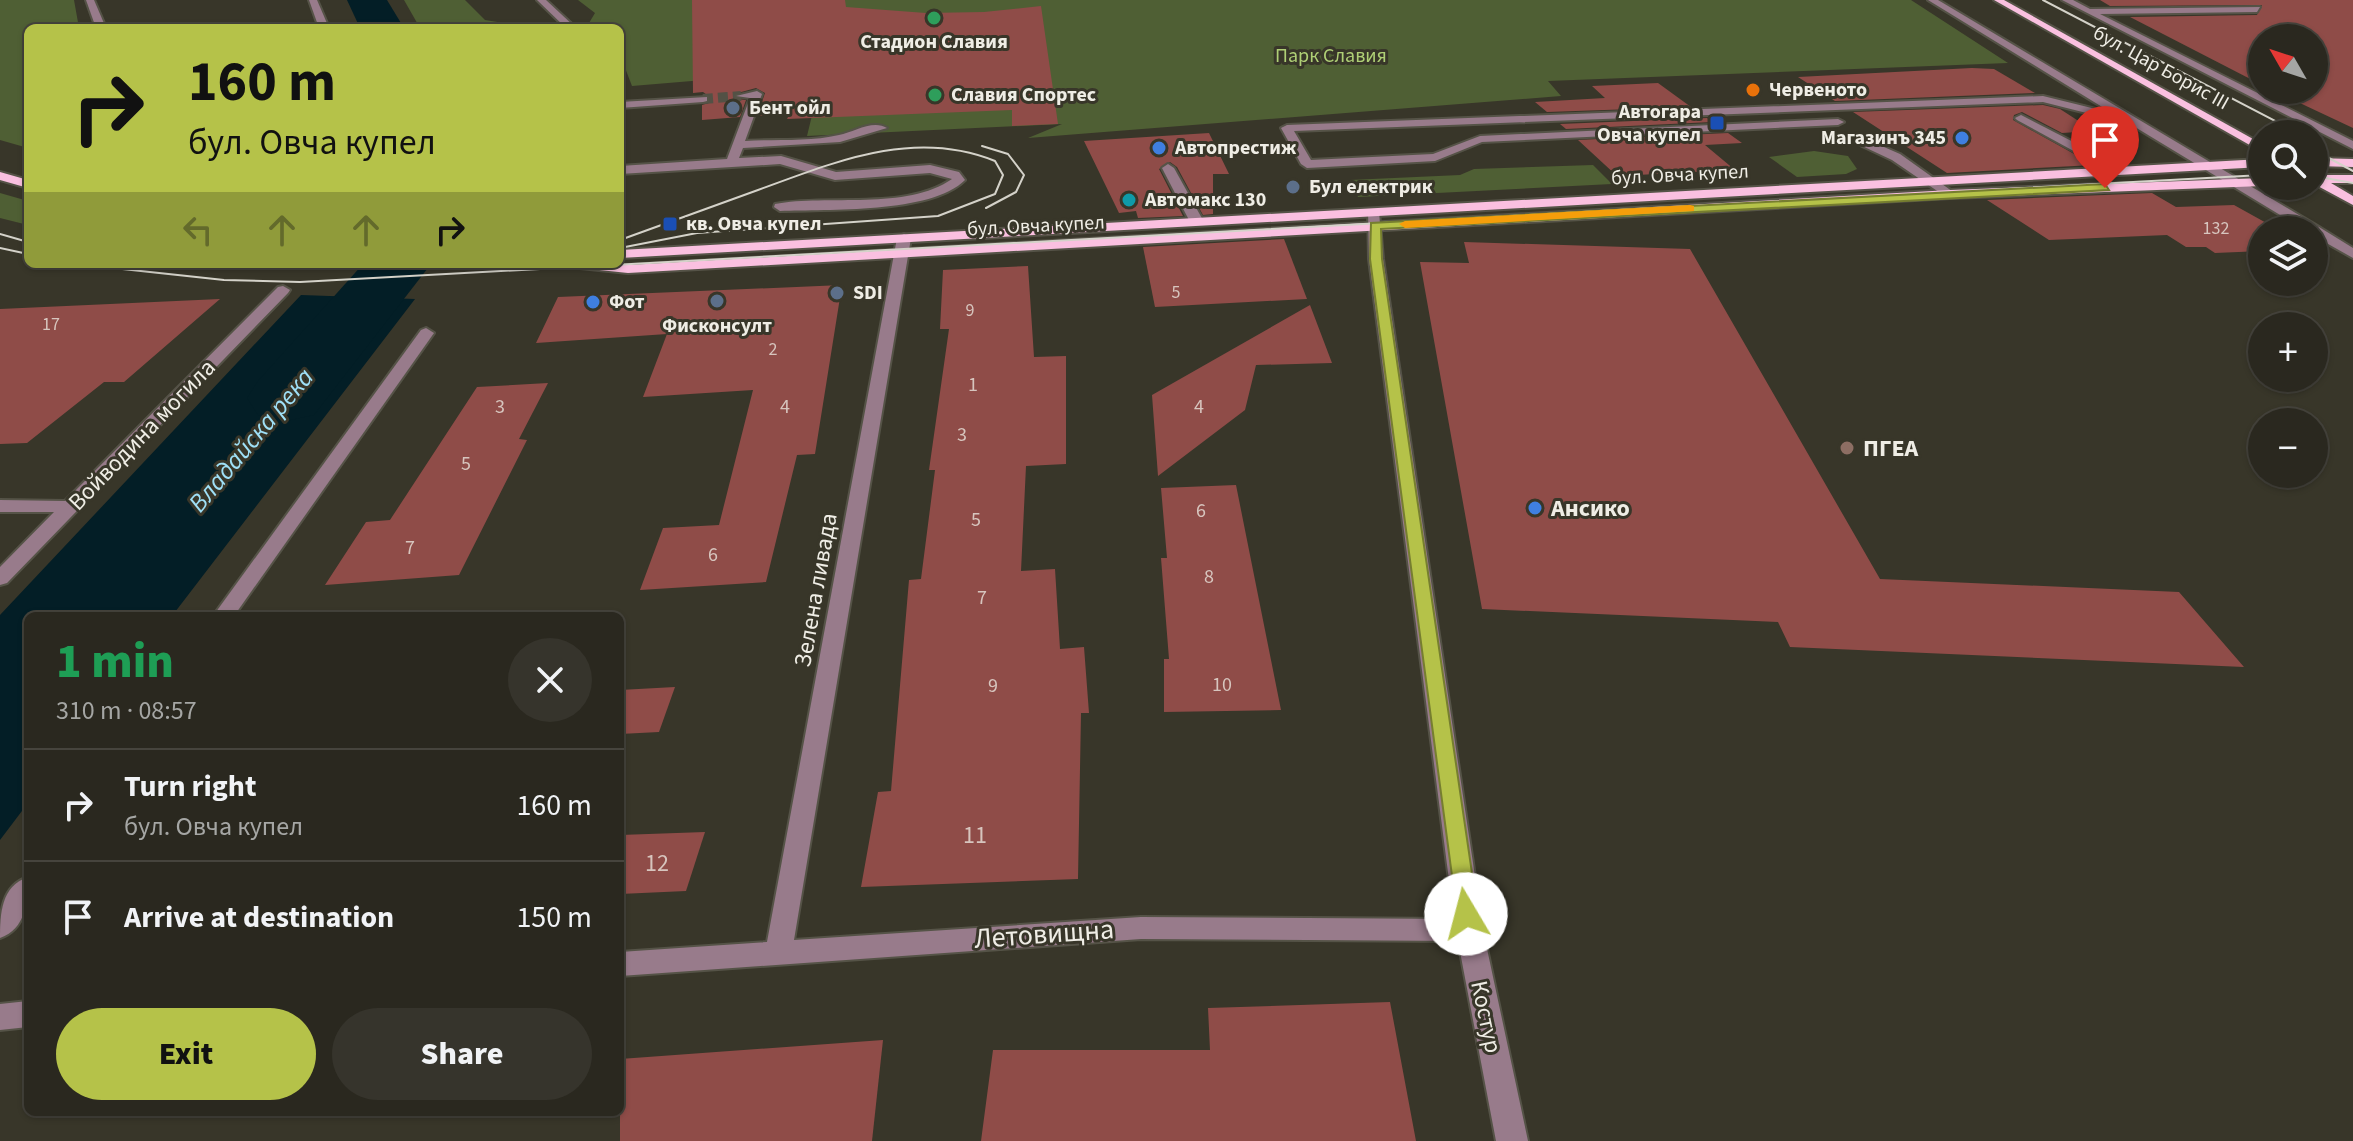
<!DOCTYPE html>
<html lang="en">
<head>
<meta charset="utf-8">
<style>
  :root { --surface:#2a281f; --page:#36342c; --text:#f1f3f6; --muted:#a5a6a4; --line:#46443d; --accent:#b5c249 }
  body { margin:0; font-family:"Source Sans 3",sans-serif; background:var(--page); color:var(--text); height:100vh; display:flex; flex-direction:column; font-size:30px; white-space:nowrap }
  * { box-sizing:border-box; margin:0 }
  p { font-size:26px; color:var(--muted) }
  .icon { flex:none; width:44px; height:44px; fill:none; stroke:currentColor; stroke-width:2; stroke-linecap:round; stroke-linejoin:round }
  .map { position:relative; flex:1; overflow:hidden }
  .side { position:absolute; left:24px; top:612px; width:600px; height:504px; display:flex; flex-direction:column; background:var(--surface); border-radius:12px; box-shadow:0 2px 6px #0004,0 0 0 2px var(--line) }
  .side>* { flex:none }
  .top-card { position:absolute; left:24px; top:24px; width:600px; height:244px; border-radius:12px; box-shadow:0 2px 6px #0004,0 0 0 2px var(--line); background:#b5c249; color:#111; overflow:hidden }
  .needle { width:52px; rotate:309deg }
  .controls { position:absolute; left:2248px; top:24px; display:grid; gap:16px }
  .controls a { display:grid; place-items:center; width:80px; height:80px; border-radius:50%; background:var(--surface); box-shadow:0 2px 6px #0004,0 0 0 2px var(--line); font-size:40px }
  .pin { position:absolute; display:grid; place-items:center; width:68px; height:68px; color:#fff; margin:-82px -34px; border-radius:50% 50% 50% 0; rotate:-45deg; box-shadow:0 0 8px #0007 }
  .pin .icon { rotate:45deg }
  .me { position:absolute; width:88px; margin:-44px; rotate:352deg; stroke-linejoin:round; filter:drop-shadow(0 0 6px #0008) }
  .turn { display:flex; align-items:center; gap:28px; height:168px; padding:0 32px; font-size:36px }
  .turn .icon { width:104px; height:104px; stroke-width:2.5 }
  .turn b { display:block; font-size:56px; line-height:68px }
  .lanes { display:flex; align-items:center; height:76px; padding:0 32px; background:#0003; justify-content:center; gap:40px; direction:ltr }
  .lanes .off { opacity:.35 }
  .round { display:grid; place-items:center; flex:none; width:84px; height:84px; border-radius:42px; background:var(--page) }
  .head { display:flex; align-items:center; justify-content:space-between; height:136px; padding:0 32px }
  h1 { font-size:48px; font-weight:800; line-height:60px; color:#1e9e55 }
  .primary-button { display:flex; gap:16px; margin-top:auto; padding:16px 32px }
  .primary-button a { flex:1; height:92px; border-radius:48px; background:var(--accent); color:#111; font-size:32px; font-weight:800; line-height:92px; text-align:center }
  .primary-button a+a { background:var(--page); color:var(--text) }
  ul { padding:0; list-style:none }
  li { display:flex; align-items:center; gap:24px; height:112px; padding:0 32px; border-top:2px solid var(--line) }
  li div { flex:1 }
  li b { display:block; font-size:30px }
  li em { font-style:normal }
  .map>svg:first-child { display:block }
  .green { fill:#4f5f34 }
  .water { fill:#031e26 }
  .lines { fill:none; stroke-linecap:round; stroke-linejoin:round }
  .river { fill:#031e26; fill-rule:evenodd }
  .building { fill:#8f4c48 }
  .minor-tunnel { stroke:#535145; stroke-width:10; stroke-dasharray:10 5; stroke-linecap:butt }
  .minor-casing { stroke:#555347; stroke-width:4 }
  .major-casing { stroke:#555347; stroke-width:4 }
  .minor { fill:#987b8b; fill-rule:evenodd }
  .major { fill:#fac0e0; fill-rule:evenodd }
  .tram { stroke:#d4d2c9; stroke-width:2 }
  .route { fill:#b5c249; stroke:#767e2f; stroke-width:2 }
  .slow { fill:#f59e0b }
  .leisure-dot { fill:#2e9e5b; stroke:#383629; stroke-width:3 }
  .food-dot { fill:#e8710a; stroke:#383629; stroke-width:3 }
  .service-dot { fill:#5c6f8a; stroke:#383629; stroke-width:3 }
  .transit-dot { fill:#1a4fb4; stroke:#383629; stroke-width:3 }
  .shop-dot { fill:#3f7fe0; stroke:#383629; stroke-width:3 }
  .culture-dot { fill:#0f9aa8; stroke:#383629; stroke-width:3 }
  .education-dot { fill:#8d6e63; stroke:#383629; stroke-width:3 }
  .labels { text-anchor:middle; dominant-baseline:central; stroke-width:6; stroke-linejoin:round; paint-order:stroke }
  .far-number-label { font-size:18px; fill:#d7c5be }
  .far-poi-label { font-size:20px; font-weight:bold; fill:#efede5; stroke:#383629; text-anchor:start }
  .far-park-label { font-size:20px; fill:#afcf75; stroke:#383629 }
  .far-street-label { font-size:20px; fill:#efede5; stroke:#383629 }
  .number-label { font-size:20px; fill:#d7c5be }
  .street-label { font-size:24px; fill:#efede5; stroke:#383629 }
  .poi-label { font-size:24px; font-weight:bold; fill:#efede5; stroke:#383629; text-anchor:start }
  .near-number-label { font-size:24px; fill:#d7c5be }
  .water-label { font-size:26px; font-style:italic; fill:#9fe0f7; stroke:#383629 }
  .near-street-label { font-size:28px; fill:#efede5; stroke:#383629 }
</style>
</head>
<body>
<div class="map">
<svg width="2353" height="1141" viewBox="0 0 2353 1141">
  <rect width="100%" height="100%" fill="#383629"/>
  <g class="green">
    <path d="M 0,0 L 74,0 L 79,28 L 28,28 L 28,148 L 0,140 Z"/>
    <path d="M 404,0 L 465,0 L 485,20 L 536,28 L 420,28 Z"/>
    <path d="M 578,0 L 1911,0 L 2008,63 L 1548,81 L 1561,96 L 1028,138 L 1062,124 L 807,136 L 823,70 L 632,86 L 620,55 L 620,28 L 594,28 L 589,23 L 595,13 Z"/>
    <path d="M 1814,151 L 1848,156 L 1857,169 L 1846,174 L 1797,177 L 1769,157 Z"/>
    <path d="M 1593,165 L 1612,184 L 1358,197 L 1350,180 L 1460,175 L 1474,169 Z"/>
    <path d="M 0,193 L 28,201 L 28,225 L 0,218 Z"/>
  </g>
  <path class="water" d="M 301,295 L 415,299 L 172,616 L 28,616 L 28,803 L 0,840 L 0,615 Z"/>
  <g class="lines">
    <g class="river">
      <path d="M 347,0 L 387,0 L 404,28 L 360,28 Z"/>
      <path d="M 363,264 L 431,264 L 314,415 L 286,421 L 258,415 L 247,398 L 258,381 Z"/>
    </g>
  </g>
  <g class="building">
    <path d="M 692,0 L 845,0 L 846,7 L 926,13 L 984,12 L 1041,6 L 1058,124 L 1012,126 L 1012,110 L 787,119 L 790,113 L 757,116 L 765,93 L 756,88 L 734,94 L 736,99 L 746,100 L 740,117 L 702,120 L 702,105 L 709,103 L 710,97 L 703,92 L 693,93 Z"/>
    <path d="M 2100,0 L 2353,0 L 2353,128 L 2272,90 L 2314,90 L 2314,38 L 2262,38 L 2262,85 L 2130,17 L 2257,15 L 2262,5 L 2110,6 Z"/>
    <path d="M 1972,68 L 1994,69 L 2035,93 L 1835,101 L 1798,77 Z"/>
    <path d="M 1658,83 L 1691,107 L 1547,112 L 1535,102 L 1605,98 L 1592,86 Z"/>
    <path d="M 2043,105 L 2060,109 L 2094,131 L 2062,133 L 2022,112 L 2014,115 L 2013,120 L 2094,165 L 1947,173 L 1853,112 Z"/>
    <path d="M 1707,118 L 1712,122 L 1566,129 L 1560,124 Z"/>
    <path d="M 1209,133 L 1229,174 L 1213,174 L 1213,214 L 1203,215 L 1177,167 L 1170,162 L 1159,169 L 1183,216 L 1138,218 L 1136,211 L 1119,213 L 1084,141 Z"/>
    <path d="M 1728,133 L 1742,143 L 1705,145 L 1735,170 L 1617,176 L 1578,140 Z"/>
    <path d="M 2152,193 L 2176,207 L 2234,205 L 2279,230 L 2262,230 L 2262,251 L 2215,253 L 2206,247 L 2186,247 L 2167,235 L 2049,240 L 1987,200 Z"/>
    <path d="M 1284,239 L 1307,299 L 1155,307 L 1143,247 Z"/>
    <path d="M 1464,242 L 1690,249 L 1880,579 L 2179,592 L 2244,667 L 1790,647 L 1778,622 L 1482,609 L 1420,262 L 1469,263 Z"/>
    <path d="M 1028,266 L 1034,357 L 1066,356 L 1066,464 L 1026,466 L 1021,571 L 1055,569 L 1060,649 L 1084,647 L 1089,713 L 1081,713 L 1078,879 L 861,887 L 878,792 L 891,791 L 909,580 L 921,579 L 935,470 L 929,470 L 949,329 L 940,329 L 943,270 Z"/>
    <path d="M 842,285 L 815,454 L 797,455 L 766,582 L 640,590 L 663,528 L 719,525 L 753,390 L 643,397 L 667,334 L 536,343 L 558,297 Z"/>
    <path d="M 220,299 L 124,382 L 104,382 L 27,443 L 0,444 L 0,309 Z"/>
    <path d="M 1310,305 L 1332,363 L 1256,365 L 1245,410 L 1158,476 L 1152,395 Z"/>
    <path d="M 548,383 L 519,439 L 527,440 L 459,575 L 325,585 L 366,522 L 390,520 L 477,387 Z"/>
    <path d="M 1236,485 L 1281,710 L 1164,712 L 1164,659 L 1169,659 L 1161,558 L 1167,558 L 1161,488 Z"/>
    <path d="M 675,687 L 659,732 L 620,734 L 620,690 Z"/>
    <path d="M 705,832 L 686,891 L 620,894 L 620,835 Z"/>
    <path d="M 1390,1002 L 1416,1141 L 981,1141 L 993,1050 L 1210,1050 L 1208,1008 Z"/>
    <path d="M 883,1040 L 872,1141 L 620,1141 L 620,1059 Z"/>
  </g>
  <g class="lines">
    <path class="minor-tunnel" d="M 703,99 L 741,96"/>
    <g class="minor-casing">
      <g id="minor">
        <path d="M 86,0 L 94,0 L 106,28 L 96,28 Z"/>
        <path d="M 309,0 L 317,0 L 329,28 L 319,28 Z"/>
        <path d="M 537,0 L 546,0 L 576,28 L 566,28 Z"/>
        <path d="M 1928,0 L 1938,0 L 2319,227 L 2353,248 L 2353,258 L 2314,236 L 2314,230 L 2305,230 L 2130,124 L 2043,102 L 1294,131 L 1311,160 L 1433,154 L 1480,136 L 1838,119 L 1844,122 L 1838,125 L 1482,142 L 1435,161 L 1307,168 L 1301,164 L 1281,128 L 1287,125 L 2043,96 L 2112,113 Z"/>
        <path d="M 2062,0 L 2073,0 L 2090,9 L 2260,7 L 2257,12 L 2100,14 L 2353,141 L 2353,149 Z"/>
        <path d="M 757,91 L 762,94 L 745,141 C 776,139 810,142 839,135 C 854,132 873,119 887,128 L 840,142 L 743,148 L 739,158 L 781,156 L 836,172 L 930,165 L 959,172 L 965,180 C 931,214 827,209 780,211 L 774,207 L 775,204 C 828,194 906,211 952,179 L 930,173 L 835,180 L 780,164 L 620,174 L 620,166 L 727,159 L 750,98 L 736,96 Z"/>
        <path d="M 707,97 L 707,101 L 703,102 L 620,108 L 620,102 Z"/>
        <path d="M 2021,115 L 2122,167 L 2124,170 L 2114,173 L 2017,120 L 2015,118 Z"/>
        <path d="M 1859,136 L 1867,136 L 1868,140 L 1900,154 L 1956,194 L 1946,197 L 1892,160 L 1858,144 Z"/>
        <path d="M 1168,164 L 1174,168 L 1204,222 L 1202,225 L 1190,222 L 1162,168 Z"/>
        <path d="M 1368,209 L 1379,212 L 1383,259 L 1483,930 L 1528,1141 L 1496,1141 L 1458,941 L 1141,939 L 620,976 L 620,952 L 767,942 L 897,238 L 904,234 L 911,238 L 794,940 L 1141,917 L 1454,919 L 1369,259 Z"/>
        <path d="M 283,286 L 290,290 L 288,293 L 7,583 L 0,585 L 0,567 L 54,512 L 0,512 L 0,500 L 65,501 L 278,287 Z"/>
        <path d="M 426,328 L 434,333 L 234,616 L 213,616 L 421,330 Z"/>
        <path d="M 28,877 C 28,901 26,929 0,938 C 0,914 1,886 28,877 Z"/>
        <path d="M 28,1001 L 28,1027 L 0,1030 L 0,1004 Z"/>
      </g>
    </g>
    <g class="major-casing">
      <g id="major">
        <path d="M 1994,0 L 2004,0 L 2262,144 L 2262,152 Z"/>
        <path d="M 2314,158 L 2353,159 L 2353,167 L 2314,166 Z"/>
        <path d="M 2262,159 L 2262,167 L 620,258 L 620,250 Z"/>
        <path d="M 0,172 L 28,180 L 28,188 L 0,180 Z"/>
        <path d="M 2314,175 L 2353,175 L 2353,183 L 2331,183 L 2353,196 L 2353,205 L 2314,184 Z"/>
        <path d="M 2262,178 L 2262,186 L 1950,198 L 628,273 L 580,268 L 573,264 L 628,265 L 1950,190 Z"/>
      </g>
    </g>
    <use href="#minor" class="minor"/>
    <use href="#major" class="major"/>
    <g class="tram">
      <path d="M 2043,0 L 2300,134"/>
      <path d="M 982,146 L 1008,154 L 1024,175 L 1016,192 L 986,208"/>
      <path d="M 2314,150 L 2353,171"/>
      <path d="M 2314,176 L 2353,183"/>
      <path d="M 0,234 L 28,242"/>
      <path d="M 620,240 C 666,223 712,207 758,190 C 835,162 914,128 995,161 L 1003,175 L 995,194 L 938,216 L 697,233 L 620,248"/>
      <path d="M 0,248 L 28,254"/>
      <path d="M 76,264 L 224,280 L 300,282 L 2262,175"/>
    </g>
  </g>
  <path class="route" d="M 2105,184 L 2109,190 L 1381,229 L 1382,259 L 1478,914 L 1475,921 L 1466,924 L 1458,921 L 1370,259 L 1371,223 Z"/>
  <path class="slow" d="M 1690,205 L 1694,206 L 1694,211 L 1405,228 L 1399,224 L 1405,221 Z"/>
  <g class="leisure-dot">
    <circle cx="934" cy="18" r="8"/>
    <circle cx="935" cy="95" r="8"/>
  </g>
  <circle class="food-dot" cx="1753" cy="90" r="8"/>
  <g class="service-dot">
    <circle cx="733" cy="108" r="8"/>
    <circle cx="1293" cy="187" r="8"/>
    <circle cx="837" cy="293" r="8"/>
    <circle cx="717" cy="301" r="8"/>
  </g>
  <g class="transit-dot">
    <rect x="1709" y="115" width="16" height="16" rx="4"/>
    <rect x="662" y="216" width="16" height="16" rx="4"/>
  </g>
  <g class="shop-dot">
    <circle cx="1962" cy="138" r="8"/>
    <circle cx="1159" cy="148" r="8"/>
    <circle cx="593" cy="302" r="8"/>
    <circle cx="1535" cy="508" r="8"/>
  </g>
  <circle class="culture-dot" cx="1129" cy="200" r="8"/>
  <circle class="education-dot" cx="1847" cy="448" r="8"/>
  <g class="labels">
    <g class="far-number-label">
      <text x="2216" y="228">132</text>
      <text x="1176" y="292">5</text>
      <text x="970" y="310">9</text>
      <text x="51" y="324">17</text>
      <text x="773" y="349">2</text>
    </g>
    <g class="far-poi-label">
      <text x="934" y="42" text-anchor="middle">Стадион Славия</text>
      <text x="1769" y="90">Червеното</text>
      <text x="951" y="95">Славия Спортес</text>
      <text x="749" y="108">Бент ойл</text>
      <text x="1701" y="112" text-anchor="end">Автогара<tspan x="1701" dy="23">Овча купел</tspan></text>
      <text x="1946" y="138" text-anchor="end">Магазинъ 345</text>
      <text x="1175" y="148">Автопрестиж</text>
      <text x="1309" y="187">Бул електрик</text>
      <text x="1145" y="200">Автомакс 130</text>
      <text x="686" y="224">кв. Овча купел</text>
      <text x="853" y="293">SDI</text>
      <text x="609" y="302">Фот</text>
      <text x="717" y="326" text-anchor="middle">Фисконсулт</text>
    </g>
    <g class="far-park-label">
      <text x="1331" y="56">Парк Славия</text>
    </g>
    <g class="far-street-label">
      <text transform="translate(2161 68) rotate(29)">бул. Цар Борис III</text>
      <text transform="translate(1680 175) rotate(-3)">бул. Овча купел</text>
      <text transform="translate(1036 226) rotate(-3)">бул. Овча купел</text>
    </g>
    <g class="number-label">
      <text x="973" y="385">1</text>
      <text x="500" y="407">3</text>
      <text x="785" y="407">4</text>
      <text x="1199" y="407">4</text>
      <text x="962" y="435">3</text>
      <text x="466" y="464">5</text>
      <text x="1201" y="511">6</text>
      <text x="976" y="520">5</text>
      <text x="410" y="548">7</text>
      <text x="713" y="555">6</text>
      <text x="1209" y="577">8</text>
      <text x="982" y="598">7</text>
      <text x="1222" y="685">10</text>
      <text x="993" y="686">9</text>
    </g>
    <g class="street-label">
      <text transform="translate(142 435) rotate(-46)">Войводина могила</text>
      <text transform="translate(816 590) rotate(-80)">Зелена ливада</text>
      <text transform="translate(1486 1017) rotate(78)">Костур</text>
    </g>
    <g class="poi-label">
      <text x="1863" y="448">ПГЕА</text>
      <text x="1551" y="508">Ансико</text>
    </g>
    <g class="near-number-label">
      <text x="975" y="835">11</text>
      <text x="657" y="863">12</text>
    </g>
    <g class="water-label">
      <text transform="translate(251 440) rotate(-50)">Владайска река</text>
    </g>
    <g class="near-street-label">
      <text transform="translate(1044 934) rotate(-4)">Летовищна</text>
    </g>
  </g>
</svg>
<div class="controls">
<a><svg class="needle" viewBox="-14 -14 28 28"><path d="M0-13l5 13h-10z" fill="#e53935"/><path d="M0 13l5-13h-10z" fill="#a5a6a4"/></svg></a>
<a><svg class="icon" aria-label="search" viewBox="0 0 24 24"><circle cx="10" cy="10" r="6"/><path d="M15 15l6 6"/></svg></a>
<a><svg class="icon" aria-label="layers" viewBox="0 0 24 24"><path d="M12 4l9 5-9 5-9-5zM3 14l9 5 9-5"/></svg></a>
<a>+</a>
<a>−</a>
</div>
<div class="pin" style="left:2105px;top:188px;background:#d93025"><svg class="icon" aria-label="arrive" viewBox="0 0 24 24"><path d="M6 21V4h12l-3 4 3 4H6"/></svg></div>
<svg class="me" style="left:1466px;top:914px" viewBox="-20 -20 40 40"><circle r="19" fill="#fff"/><path d="M0-13L10 11 0 6-10 11z" fill="#b5c249"/></svg>
<div class="top-card">
<div class="turn"><svg class="icon" aria-label="right" viewBox="0 0 24 24"><path d="M7 20v-9h11M14 6l5 5-5 5"/></svg><div><b>160 m</b>бул. Овча купел</div></div>
<div class="lanes"><svg class="icon off" aria-label="left" viewBox="0 0 24 24"><path d="M17 20v-9H6M10 6l-5 5 5 5"/></svg><svg class="icon off" aria-label="ahead" viewBox="0 0 24 24"><path d="M12 20V5M6 11l6-6 6 6"/></svg><svg class="icon off" aria-label="ahead" viewBox="0 0 24 24"><path d="M12 20V5M6 11l6-6 6 6"/></svg><svg class="icon" aria-label="right" viewBox="0 0 24 24"><path d="M7 20v-9h11M14 6l5 5-5 5"/></svg></div>
</div>
<section class="side">
<div class="head"><div><h1>1 min</h1><p>310 m · 08:57</p></div><a class="round"><svg class="icon" aria-label="close" viewBox="0 0 24 24"><path d="M6 6l12 12M18 6L6 18"/></svg></a></div>
<ul>
<li><svg class="icon" aria-label="right" viewBox="0 0 24 24"><path d="M7 20v-9h11M14 6l5 5-5 5"/></svg><div><b>Turn right</b><p>бул. Овча купел</p></div><em>160 m</em></li>
<li><svg class="icon" aria-label="arrive" viewBox="0 0 24 24"><path d="M6 21V4h12l-3 4 3 4H6"/></svg><div><b>Arrive at destination</b></div><em>150 m</em></li>
</ul>
<div class="primary-button"><a>Exit</a><a>Share</a></div>
</section>
</div>
</body>
</html>
